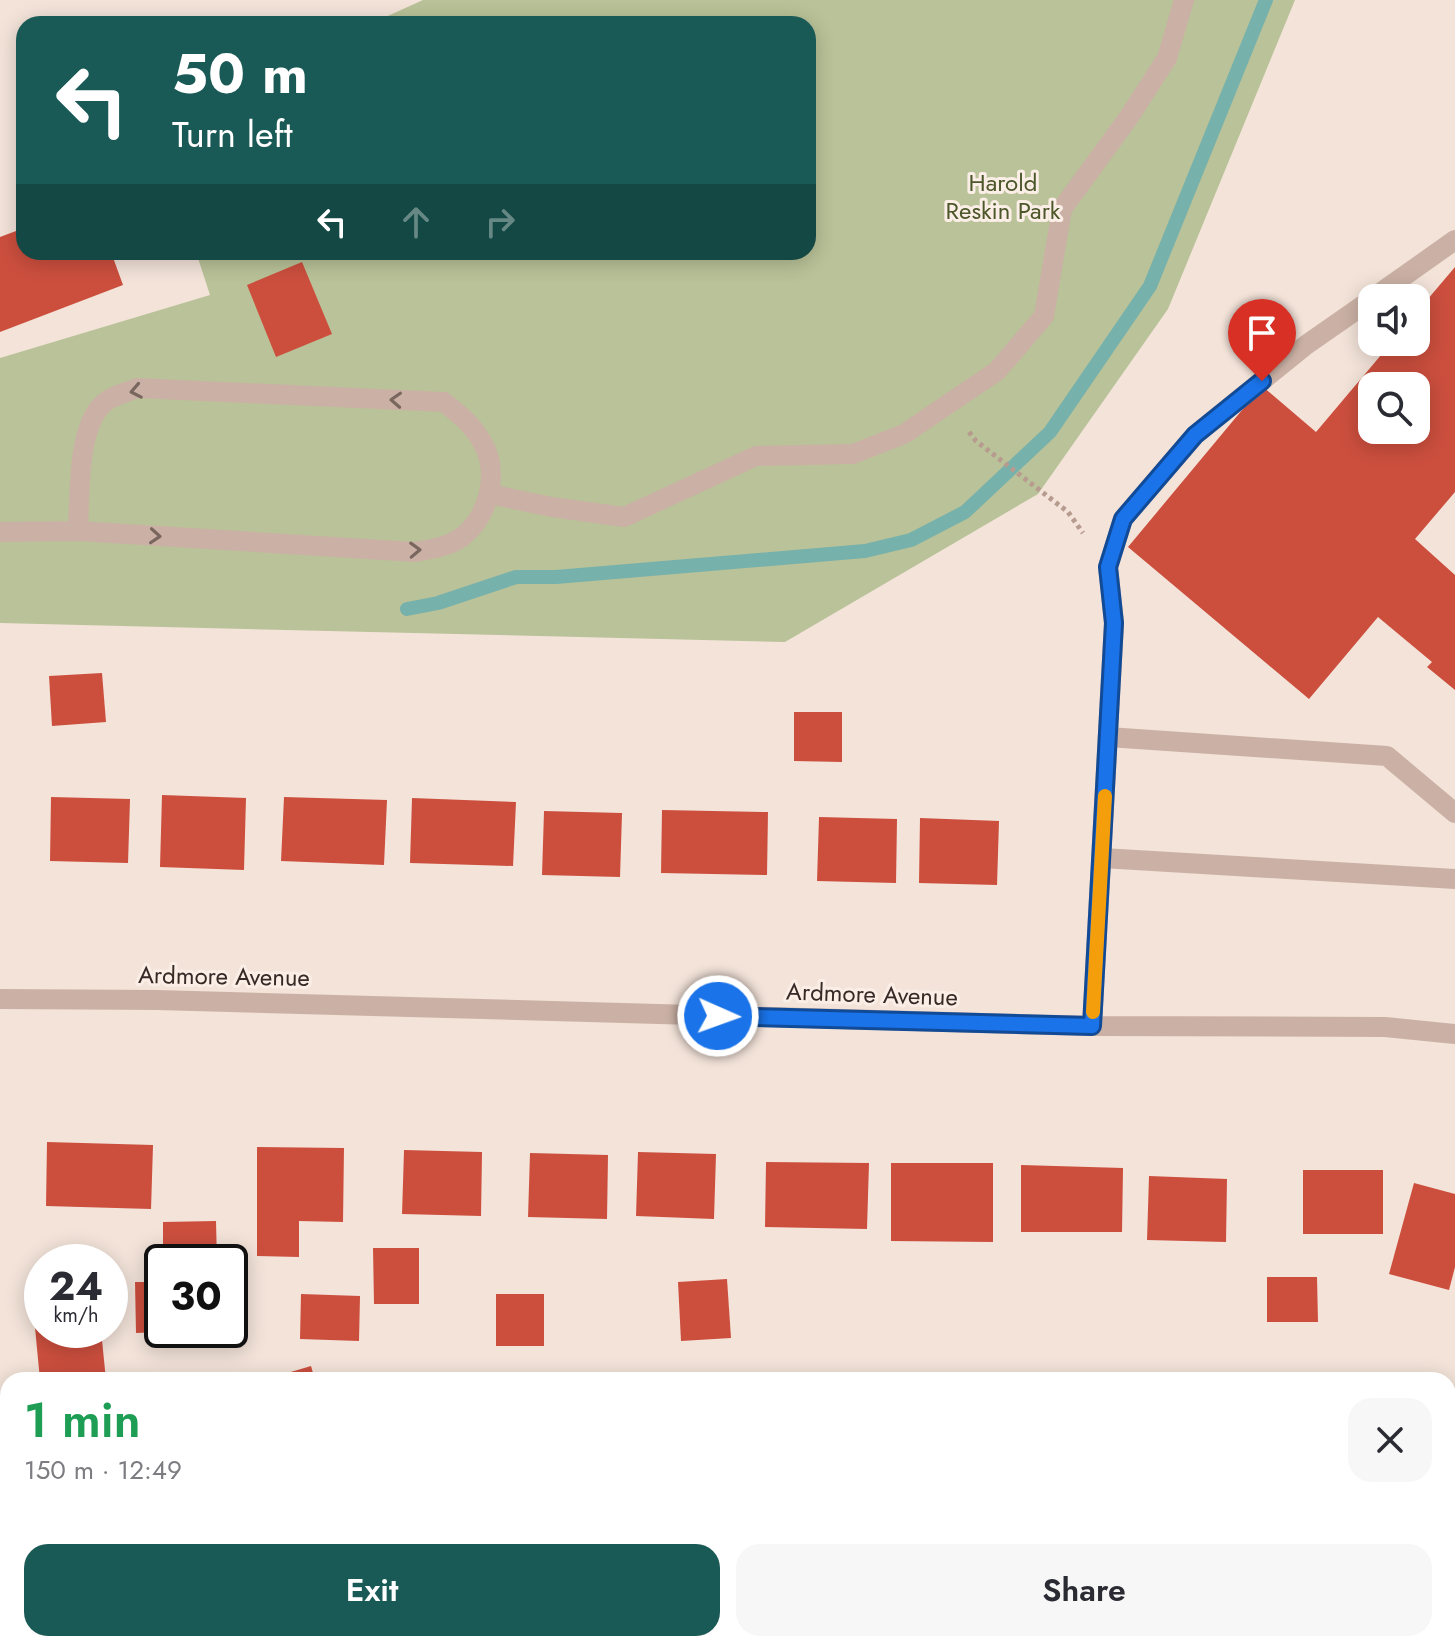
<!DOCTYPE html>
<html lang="en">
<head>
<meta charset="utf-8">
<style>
  :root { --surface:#fff; --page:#f7f7f7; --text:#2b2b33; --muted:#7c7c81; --accent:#1a5a56 }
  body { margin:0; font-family:Jost,sans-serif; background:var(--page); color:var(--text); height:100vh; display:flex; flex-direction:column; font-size:30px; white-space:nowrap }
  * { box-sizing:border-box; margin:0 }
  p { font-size:26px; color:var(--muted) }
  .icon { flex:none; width:44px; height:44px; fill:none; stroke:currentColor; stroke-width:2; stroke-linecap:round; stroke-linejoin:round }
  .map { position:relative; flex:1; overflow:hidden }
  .side { position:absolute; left:0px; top:1372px; width:1456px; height:280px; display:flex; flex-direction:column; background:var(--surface); border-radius:24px 24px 0 0; box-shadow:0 4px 20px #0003 }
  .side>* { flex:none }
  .top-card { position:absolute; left:16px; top:16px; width:800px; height:244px; border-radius:24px; box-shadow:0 4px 20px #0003; background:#1a5a56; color:#fff; overflow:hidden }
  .controls { position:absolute; left:1358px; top:284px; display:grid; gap:16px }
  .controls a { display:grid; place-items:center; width:72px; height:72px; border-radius:16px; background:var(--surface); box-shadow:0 4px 20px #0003; font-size:40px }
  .speed { position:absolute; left:24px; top:1244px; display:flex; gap:16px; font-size:40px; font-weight:700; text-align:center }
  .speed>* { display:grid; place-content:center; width:104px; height:104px; border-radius:50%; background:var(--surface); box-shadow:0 4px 20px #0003; line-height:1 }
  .speed small { font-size:20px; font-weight:400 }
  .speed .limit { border:4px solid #111; border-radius:12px; background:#fff; color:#111 }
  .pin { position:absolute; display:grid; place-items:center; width:68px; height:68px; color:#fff; margin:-82px -34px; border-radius:50% 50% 50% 0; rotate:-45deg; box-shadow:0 0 8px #0007 }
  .pin .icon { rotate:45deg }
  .me { position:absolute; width:88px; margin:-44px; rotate:92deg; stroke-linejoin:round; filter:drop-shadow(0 0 6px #0008) }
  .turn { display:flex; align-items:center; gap:28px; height:168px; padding:0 24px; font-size:36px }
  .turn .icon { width:104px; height:104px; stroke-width:2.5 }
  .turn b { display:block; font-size:56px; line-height:68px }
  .lanes { display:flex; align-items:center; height:76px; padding:0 24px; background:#0003; justify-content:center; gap:40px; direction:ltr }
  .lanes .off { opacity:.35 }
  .round { display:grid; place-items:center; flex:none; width:84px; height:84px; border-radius:24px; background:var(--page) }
  .headline { display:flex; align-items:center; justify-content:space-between; height:136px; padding:0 24px }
  h1 { font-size:48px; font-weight:600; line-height:60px; color:#1e9e55 }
  .cta { display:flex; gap:16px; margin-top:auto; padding:16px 24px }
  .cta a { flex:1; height:92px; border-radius:24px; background:var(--accent); color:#fff; font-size:32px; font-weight:600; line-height:92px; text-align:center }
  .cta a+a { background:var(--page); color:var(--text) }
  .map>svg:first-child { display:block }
  .green { fill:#b9c298 }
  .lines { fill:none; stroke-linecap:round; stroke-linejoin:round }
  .stream { stroke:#77b1ac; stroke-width:14 }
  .building { fill:#cc4f3e; fill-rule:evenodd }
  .path { stroke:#b79b8f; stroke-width:5; stroke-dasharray:4 4; stroke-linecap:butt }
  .lane { stroke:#cbb1a5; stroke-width:20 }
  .street { stroke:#cbb1a5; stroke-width:20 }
  .oneway { stroke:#79665f }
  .route-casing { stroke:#114b97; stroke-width:20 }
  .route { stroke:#1a73e8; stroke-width:14 }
  .slow { stroke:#f59e0b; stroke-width:14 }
  .labels { text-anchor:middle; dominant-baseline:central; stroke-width:6; stroke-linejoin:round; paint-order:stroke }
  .park-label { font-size:24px; fill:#4b5629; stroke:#faeee6 }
  .street-label { font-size:24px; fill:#362926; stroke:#faeee6 }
</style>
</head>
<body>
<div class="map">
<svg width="1455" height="1652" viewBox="0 0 1455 1652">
  <rect width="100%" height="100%" fill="#f3e3d9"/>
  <path class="green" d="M 423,0 L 1295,0 L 1168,309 L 1038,494 L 785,642 L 0,623 L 0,358 L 210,295 L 196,252 L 808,252 L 808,24 L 370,24 Z"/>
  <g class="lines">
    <path class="stream" d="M 407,609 L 438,603 L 516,577 L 556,577 L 865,551 L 911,540 L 965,512 L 1050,432 L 1150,286 L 1266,0"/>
  </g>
  <g class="building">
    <path d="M 24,228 L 24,252 L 111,252 L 123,285 L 0,332 L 0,237 Z"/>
    <path d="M 302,262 L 332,334 L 276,357 L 247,285 Z"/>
    <path d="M 1455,267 L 1455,492 L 1415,539 L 1455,575 L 1455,690 L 1427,667 L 1432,662 L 1378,617 L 1309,699 L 1128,547 L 1262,386 L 1316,432 L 1392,342 L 1416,342 L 1416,313 ZM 1372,386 L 1416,386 L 1416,430 L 1372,430 Z"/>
    <path d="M 102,673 L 106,722 L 52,726 L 49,676 Z"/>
    <path d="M 794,712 L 842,712 L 842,762 L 794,761 Z"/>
    <path d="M 162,795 L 246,798 L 244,870 L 160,867 Z"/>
    <path d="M 51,797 L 130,799 L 128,863 L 50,861 Z"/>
    <path d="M 284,797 L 387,800 L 384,865 L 281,861 Z"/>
    <path d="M 412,798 L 516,802 L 513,866 L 410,863 Z"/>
    <path d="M 662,810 L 768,812 L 767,875 L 661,873 Z"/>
    <path d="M 544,811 L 622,813 L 620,877 L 542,875 Z"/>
    <path d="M 819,817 L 897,819 L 896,883 L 817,881 Z"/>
    <path d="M 920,818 L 999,821 L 997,885 L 919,883 Z"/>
    <path d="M 47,1142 L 153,1145 L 151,1209 L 46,1206 Z"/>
    <path d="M 257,1147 L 344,1148 L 343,1222 L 299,1221 L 299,1257 L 257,1256 Z"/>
    <path d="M 404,1150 L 482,1152 L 481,1216 L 402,1214 Z"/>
    <path d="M 638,1152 L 716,1154 L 714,1219 L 636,1216 Z"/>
    <path d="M 530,1153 L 608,1155 L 607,1219 L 528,1217 Z"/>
    <path d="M 766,1162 L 869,1163 L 867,1229 L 765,1227 Z"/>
    <path d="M 891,1163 L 993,1163 L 993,1242 L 891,1241 Z"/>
    <path d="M 1021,1165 L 1123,1168 L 1122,1232 L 1021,1232 Z"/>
    <rect x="1303" y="1170" width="80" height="64"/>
    <path d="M 1149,1176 L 1227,1179 L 1226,1242 L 1147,1240 Z"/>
    <path d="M 1414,1183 L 1455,1194 L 1455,1267 L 1449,1290 L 1389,1274 Z"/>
    <path d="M 216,1221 L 217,1262 L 163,1262 L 163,1222 Z"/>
    <path d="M 373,1248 L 419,1248 L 419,1304 L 374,1304 Z"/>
    <path d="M 1267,1277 L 1317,1277 L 1318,1322 L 1267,1322 Z"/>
    <path d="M 727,1279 L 731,1338 L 681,1341 L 678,1282 Z"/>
    <path d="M 135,1282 L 162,1282 L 162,1332 L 136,1333 Z"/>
    <path d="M 301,1294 L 360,1296 L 359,1341 L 300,1339 Z"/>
    <rect x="496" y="1294" width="48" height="52"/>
    <path d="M 42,1316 L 42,1330 L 101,1330 L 106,1380 L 40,1380 L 34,1317 Z"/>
    <path d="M 311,1366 L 315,1380 L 267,1380 L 267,1379 Z"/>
    <path d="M 1455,1495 L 1455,1541 L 1448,1523 L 1448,1498 Z"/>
  </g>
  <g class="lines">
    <path class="path" d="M 969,432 L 976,441 L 1068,512 L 1083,533"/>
    <g class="lane">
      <path d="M 1373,298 L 1455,240"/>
      <path d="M 489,494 L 552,507 L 624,517 L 756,456 L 853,454 L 904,434 L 997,371 L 1044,316 L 1062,209 L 1129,117 L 1167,58 L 1184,0"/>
      <path d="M 0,532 L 78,531 L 415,552 C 432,549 448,547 462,537 C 489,516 500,472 482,442 C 473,425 459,414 444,402 L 137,388 C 127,392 116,395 108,400 C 76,420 80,497 78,531"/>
      <path d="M 1108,737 L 1387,756 L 1455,813"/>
      <path d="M 1102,858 L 1455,879"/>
      <path d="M 1092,1026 L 1114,623 L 1108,567 L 1123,519 L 1195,435 L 1306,345 L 1372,299"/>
    </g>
    <path class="street" d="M 0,999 L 157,1000 L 1092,1026 L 1385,1027 L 1455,1034"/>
  </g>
  <defs><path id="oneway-chevron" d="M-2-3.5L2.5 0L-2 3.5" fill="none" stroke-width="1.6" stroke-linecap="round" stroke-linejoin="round" transform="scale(2)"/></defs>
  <g class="oneway">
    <use href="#oneway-chevron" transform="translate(136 391) rotate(169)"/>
    <use href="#oneway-chevron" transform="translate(396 400) rotate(-177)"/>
    <use href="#oneway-chevron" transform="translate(155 536) rotate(4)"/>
    <use href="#oneway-chevron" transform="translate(415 550) rotate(-2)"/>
  </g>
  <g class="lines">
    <g class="route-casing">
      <path id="route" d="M 718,1016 L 1092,1026 L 1114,623 L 1108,567 L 1123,519 L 1195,435 L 1262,381"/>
    </g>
    <use href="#route" class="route"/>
    <path class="slow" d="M 1093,1012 L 1105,796"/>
  </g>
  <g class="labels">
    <g class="park-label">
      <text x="1003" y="182">Harold<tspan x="1003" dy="28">Reskin Park</tspan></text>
    </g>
    <g class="street-label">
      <text transform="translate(224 976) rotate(1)">Ardmore Avenue</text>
      <text transform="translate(872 994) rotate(2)">Ardmore Avenue</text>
    </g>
  </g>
</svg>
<div class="controls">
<a><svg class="icon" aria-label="sound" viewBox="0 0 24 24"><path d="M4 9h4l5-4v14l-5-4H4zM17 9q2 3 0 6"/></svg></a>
<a><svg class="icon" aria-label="search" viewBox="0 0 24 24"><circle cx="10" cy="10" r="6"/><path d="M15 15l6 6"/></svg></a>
</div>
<div class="speed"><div>24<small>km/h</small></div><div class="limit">30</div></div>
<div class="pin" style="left:1262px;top:381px;background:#d93025"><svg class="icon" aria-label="arrive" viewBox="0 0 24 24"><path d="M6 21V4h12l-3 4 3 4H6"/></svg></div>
<svg class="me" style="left:718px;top:1016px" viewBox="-20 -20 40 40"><circle r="17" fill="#1a73e8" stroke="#fff" stroke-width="3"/><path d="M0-11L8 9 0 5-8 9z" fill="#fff"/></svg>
<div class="top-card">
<div class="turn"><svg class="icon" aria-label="left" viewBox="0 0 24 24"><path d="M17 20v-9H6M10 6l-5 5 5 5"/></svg><div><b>50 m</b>Turn left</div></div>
<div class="lanes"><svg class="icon" aria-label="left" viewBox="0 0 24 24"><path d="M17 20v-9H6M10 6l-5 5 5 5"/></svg><svg class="icon off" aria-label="ahead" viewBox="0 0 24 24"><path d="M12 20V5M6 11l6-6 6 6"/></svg><svg class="icon off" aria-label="right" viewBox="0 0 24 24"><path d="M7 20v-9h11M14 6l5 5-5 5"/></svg></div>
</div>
<section class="side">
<div class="headline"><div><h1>1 min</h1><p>150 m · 12:49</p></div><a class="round"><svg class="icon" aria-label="close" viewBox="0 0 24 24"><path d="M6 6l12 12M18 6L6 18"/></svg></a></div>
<div class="cta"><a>Exit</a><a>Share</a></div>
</section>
</div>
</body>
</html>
